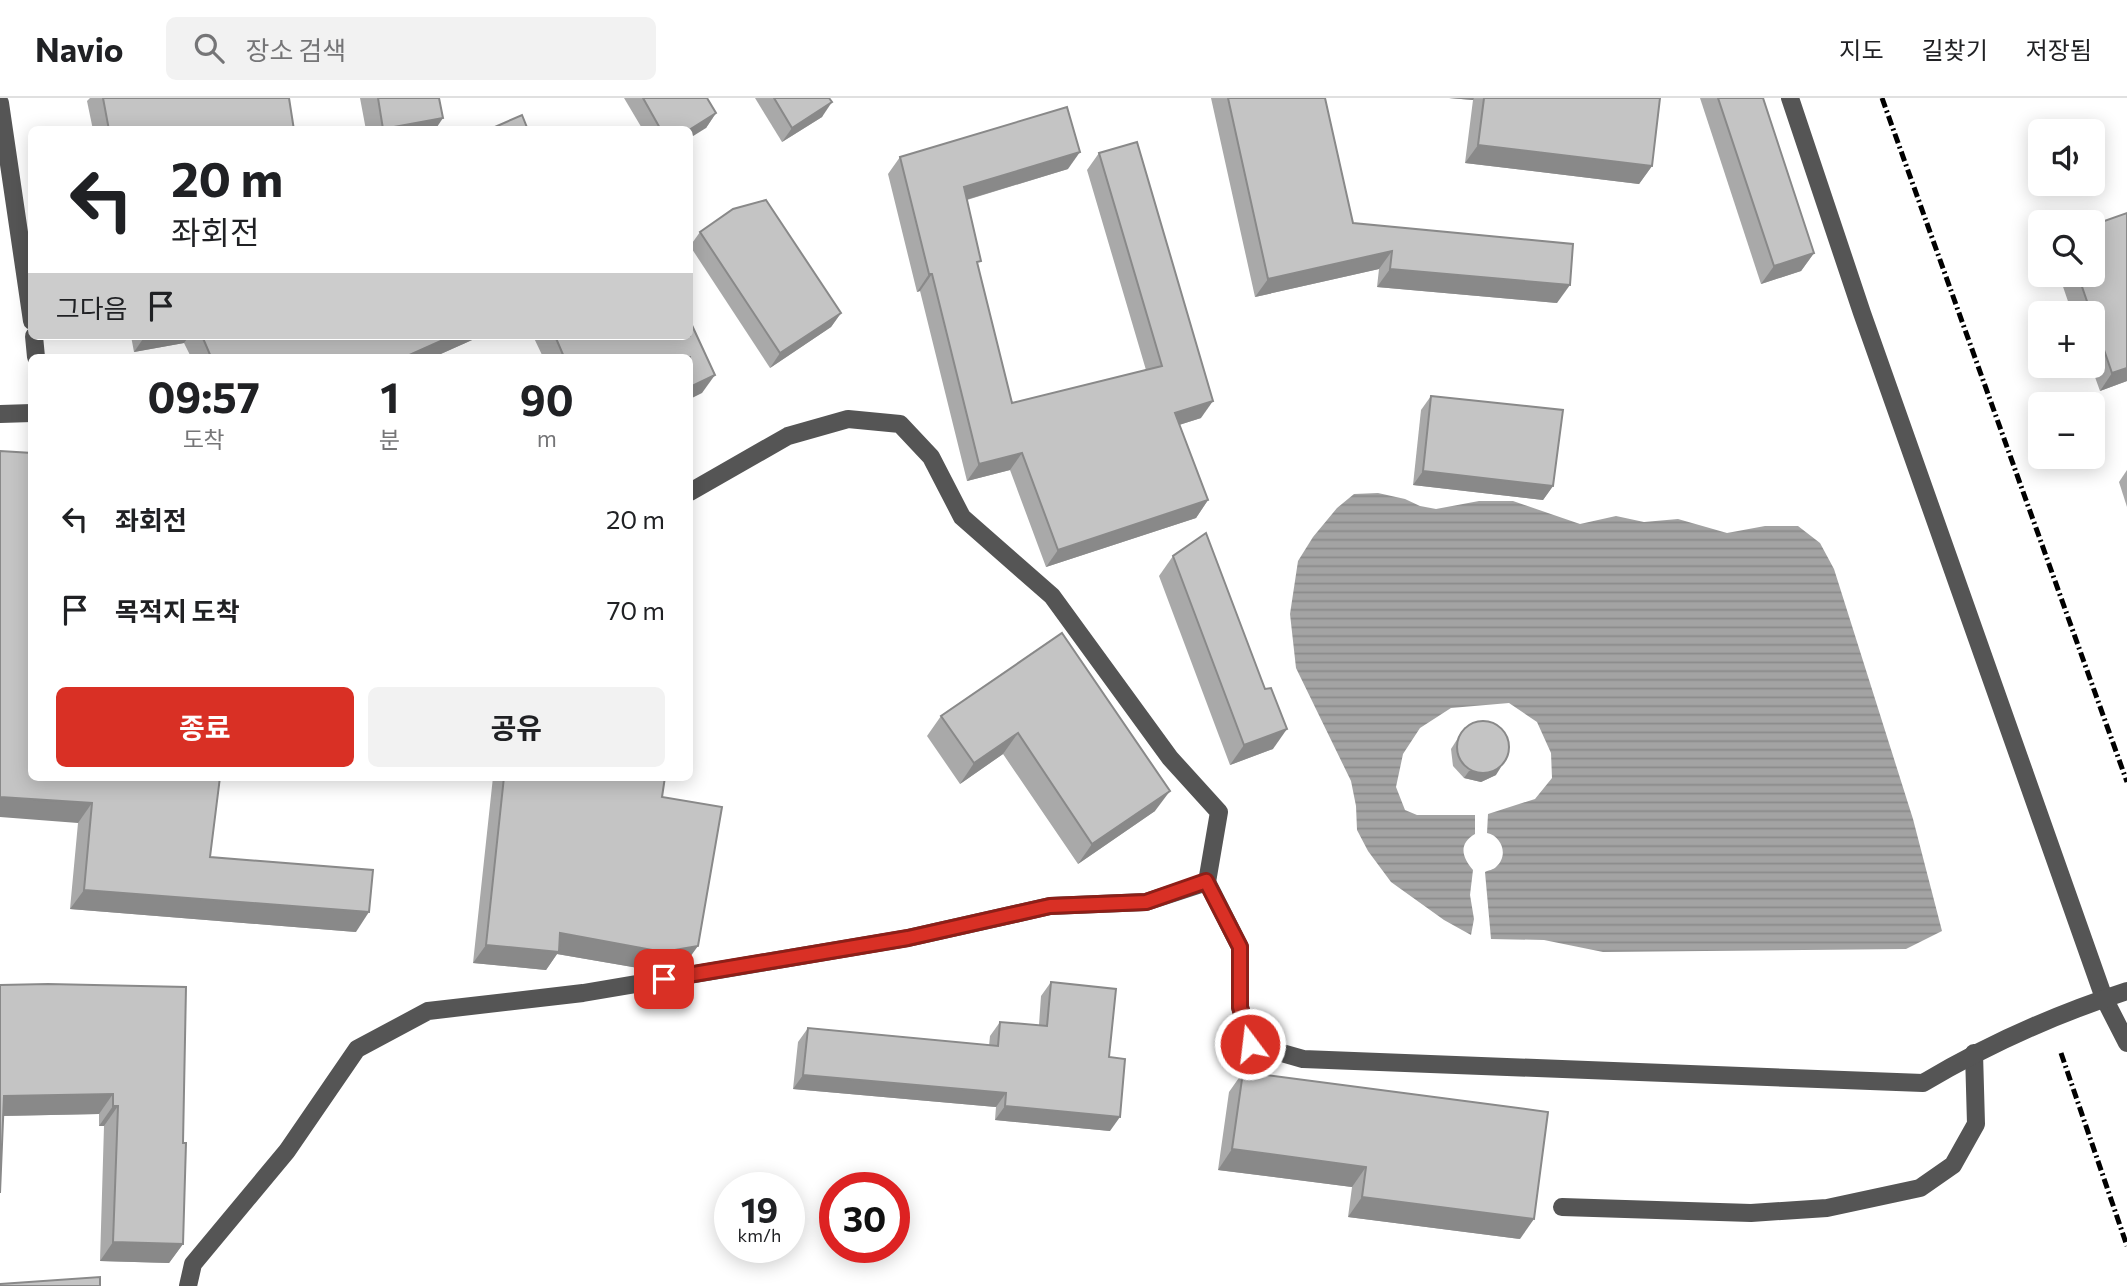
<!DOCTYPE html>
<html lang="ko">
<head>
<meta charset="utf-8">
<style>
  :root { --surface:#fff; --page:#f2f2f2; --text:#202124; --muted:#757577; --line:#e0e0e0; --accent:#d93025 }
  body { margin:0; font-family:Commissioner,"Noto Sans KR",sans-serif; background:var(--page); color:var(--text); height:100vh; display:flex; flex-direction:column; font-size:26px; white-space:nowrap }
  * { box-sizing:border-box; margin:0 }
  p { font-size:23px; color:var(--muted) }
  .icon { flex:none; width:38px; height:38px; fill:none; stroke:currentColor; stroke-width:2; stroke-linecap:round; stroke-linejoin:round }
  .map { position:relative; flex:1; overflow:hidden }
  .panel { position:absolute; left:28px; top:256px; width:665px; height:427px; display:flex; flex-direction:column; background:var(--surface); border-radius:10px; box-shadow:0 4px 18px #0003 }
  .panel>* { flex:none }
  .guide { position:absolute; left:28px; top:28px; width:665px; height:214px; border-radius:10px; box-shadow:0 4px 18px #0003; background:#fff; color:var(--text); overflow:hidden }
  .fabs { position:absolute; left:2028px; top:21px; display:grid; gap:14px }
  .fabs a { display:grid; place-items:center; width:77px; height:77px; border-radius:10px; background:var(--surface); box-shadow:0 4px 18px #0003; font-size:35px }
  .speed { position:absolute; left:714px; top:1074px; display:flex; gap:14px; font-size:35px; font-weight:700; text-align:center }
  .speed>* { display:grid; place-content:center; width:91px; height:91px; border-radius:50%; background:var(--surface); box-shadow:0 4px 18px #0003; line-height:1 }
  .speed small { font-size:18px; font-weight:400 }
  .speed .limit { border:10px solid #d22; background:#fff; color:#111 }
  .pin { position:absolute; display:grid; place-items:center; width:60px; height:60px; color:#fff; margin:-30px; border-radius:14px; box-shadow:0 4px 10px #0006 }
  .me { position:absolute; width:77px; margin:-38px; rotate:345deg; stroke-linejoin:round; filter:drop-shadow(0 0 5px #0008) }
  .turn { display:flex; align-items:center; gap:24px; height:147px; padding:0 28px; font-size:32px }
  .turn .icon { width:91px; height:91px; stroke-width:2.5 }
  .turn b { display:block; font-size:49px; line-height:60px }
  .then { display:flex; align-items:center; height:66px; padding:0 28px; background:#0003; gap:14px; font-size:26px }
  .eta { display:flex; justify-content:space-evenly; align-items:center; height:119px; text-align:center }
  .eta b { font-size:42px; font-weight:700; line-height:49px }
  .cta { display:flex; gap:14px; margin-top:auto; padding:14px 28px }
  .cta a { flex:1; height:80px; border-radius:10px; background:var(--accent); color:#fff; font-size:28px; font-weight:700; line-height:80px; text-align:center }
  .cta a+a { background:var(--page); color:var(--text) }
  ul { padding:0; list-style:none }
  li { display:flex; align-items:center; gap:21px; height:91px; padding:0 28px }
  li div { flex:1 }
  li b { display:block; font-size:26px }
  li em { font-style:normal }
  header { display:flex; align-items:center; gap:42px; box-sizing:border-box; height:98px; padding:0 35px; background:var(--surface); border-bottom:2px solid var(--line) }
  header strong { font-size:33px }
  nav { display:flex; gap:38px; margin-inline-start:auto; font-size:24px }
  .search { width:490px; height:63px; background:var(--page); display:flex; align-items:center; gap:18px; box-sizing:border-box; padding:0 24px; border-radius:10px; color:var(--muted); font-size:26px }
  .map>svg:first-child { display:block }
  .water { fill:url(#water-rules) }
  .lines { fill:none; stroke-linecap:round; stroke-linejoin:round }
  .minor { stroke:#555; stroke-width:18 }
  .rail { stroke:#000; stroke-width:5; stroke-dasharray:10 3.5 2 3.5; stroke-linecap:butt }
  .wall { fill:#a9a9a9 }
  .shaded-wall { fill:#898989 }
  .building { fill:#c4c4c4; stroke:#898989; stroke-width:2 }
  .route-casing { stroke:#8d1f18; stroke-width:18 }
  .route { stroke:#d93025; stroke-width:12 }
</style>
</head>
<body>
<header>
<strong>Navio</strong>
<div class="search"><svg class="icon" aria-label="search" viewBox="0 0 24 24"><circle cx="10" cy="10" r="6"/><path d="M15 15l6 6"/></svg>장소 검색</div>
<nav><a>지도</a><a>길찾기</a><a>저장됨</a></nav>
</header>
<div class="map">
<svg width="2127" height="1188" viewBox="0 0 2127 1188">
  <defs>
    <pattern id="water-rules" width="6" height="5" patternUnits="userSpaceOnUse" patternTransform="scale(1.75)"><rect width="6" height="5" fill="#a3a3a3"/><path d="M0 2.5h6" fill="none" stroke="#8b8b8b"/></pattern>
  </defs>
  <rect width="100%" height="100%" fill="#fff"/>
  <path class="water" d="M 1378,395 L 1405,401 L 1420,408 L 1436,411 L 1479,403 L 1513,403 L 1580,426 L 1616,418 L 1644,424 L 1678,421 L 1727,435 L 1765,428 L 1798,428 L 1820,445 L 1834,471 L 1913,721 L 1942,833 L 1906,851 L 1603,854 L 1544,842 L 1491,841 L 1485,774 C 1489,772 1493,772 1496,769 C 1509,758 1502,738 1487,735 L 1488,716 L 1535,701 L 1552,680 L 1551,655 L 1537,624 L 1509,605 L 1451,610 L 1420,630 L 1403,656 L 1396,689 L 1405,712 L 1417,717 L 1475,717 L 1475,736 C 1458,746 1462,759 1473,772 L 1470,797 L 1474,821 L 1471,837 L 1444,822 L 1391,784 L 1368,753 L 1357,732 L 1356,708 L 1351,683 L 1296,570 L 1290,516 L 1298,463 L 1313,439 L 1337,410 L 1354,396 Z"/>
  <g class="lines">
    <g class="minor">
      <path d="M 1790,0 L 1862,215 L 2104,900 L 2127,945"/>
      <path d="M 0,5 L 32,223"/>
      <path d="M 34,238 L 36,259"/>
      <path d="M 0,316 L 32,315"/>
      <path d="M 690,394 L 788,338 L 848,321 L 900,326 L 931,359 L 962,419 L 1052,498 L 1170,660 L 1219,714 L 1207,784"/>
      <path d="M 1562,1109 L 1751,1115 L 1827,1110 L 1920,1090 L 1953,1067 L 1976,1026 L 1974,955"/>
      <path d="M 188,1188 L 193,1166 L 287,1053 L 357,951 L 428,913 L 583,895 L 908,840 L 1050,808 L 1146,804 L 1207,784 L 1240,849 L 1240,909 L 1250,946 L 1303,961 L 1923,985 C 1987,947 2056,916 2127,893"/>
    </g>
    <g class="rail">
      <path d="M 1882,0 L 2127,684"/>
      <path d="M 2061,955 L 2127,1148"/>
    </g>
  </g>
  <g class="wall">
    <path d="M 90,0 L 289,0 L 294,32 L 93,32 L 87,3 Z"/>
    <path d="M 360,0 L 439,0 L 435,32 L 366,32 Z"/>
    <path d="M 624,0 L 707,0 L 716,15 L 706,30 L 690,32 L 643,32 Z"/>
    <path d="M 755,0 L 829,0 L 822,19 L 782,44 Z"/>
    <path d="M 1211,0 L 1325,0 L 1353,125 L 1557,205 L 1377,189 L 1379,171 L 1255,199 Z"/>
    <path d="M 1449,0 L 1660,0 L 1652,68 L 1639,86 L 1465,65 L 1473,2 Z"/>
    <path d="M 1700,0 L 1763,0 L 1814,155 L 1801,173 L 1761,186 Z"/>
    <path d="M 1099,55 L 1201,320 L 1179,327 L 1208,402 L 1196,420 L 1046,469 L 1010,372 L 967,383 L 920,193 L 917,194 L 888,76 L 900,59 L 1068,71 L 967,102 L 978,168 L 1012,305 L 1146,272 L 1087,72 Z"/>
    <path d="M 2127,115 L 2127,283 L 2100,293 L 2091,268 L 2093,268 L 2093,215 L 2072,215 L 2059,177 L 2093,177 Z"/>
    <path d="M 700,134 L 841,215 L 831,229 L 770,270 L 690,148 Z"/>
    <path d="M 131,238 L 481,238 L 434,259 L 191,259 L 184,245 L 134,254 Z"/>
    <path d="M 533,238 L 690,238 L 702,295 L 690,259 L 543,259 Z"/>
    <path d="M 1431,298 L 1553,388 L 1543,402 L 1413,387 L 1421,312 Z"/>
    <path d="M 2127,372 L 2127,409 L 2119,384 Z"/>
    <path d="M 1173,458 L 1273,651 L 1230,667 L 1159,478 Z"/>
    <path d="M 1062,535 L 1155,713 L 1078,766 L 1003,656 L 960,686 L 927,638 L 941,618 Z"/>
    <path d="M 1465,629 L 1496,677 L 1481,684 L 1464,680 L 1453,668 L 1451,651 Z"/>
    <path d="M 32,679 L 210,759 L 356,834 L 70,811 L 78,725 Z"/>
    <path d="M 493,679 L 665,679 L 662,699 L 685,866 L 650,872 L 557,856 L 546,872 L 473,865 Z"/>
    <path d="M 1051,884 L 1109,959 L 1110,1033 L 995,1022 L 996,1009 L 793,991 L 798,944 L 808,930 L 989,948 L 990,938 L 1000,924 L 1039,927 L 1041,898 Z"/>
    <path d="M 0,887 L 183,1045 L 183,1146 L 169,1165 L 100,1163 L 104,1028 L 99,1028 L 99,1016 L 3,1018 Z"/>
    <path d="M 1243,974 L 1520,1141 L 1348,1119 L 1352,1089 L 1218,1072 L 1229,994 Z"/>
  </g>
  <g class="shaded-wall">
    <path d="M 1449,0 L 1474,0 L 1473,2 Z"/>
    <path d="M 832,4 L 822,19 L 782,44 L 792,30 Z"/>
    <path d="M 716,15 L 706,30 L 690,40 L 689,32 Z"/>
    <path d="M 443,20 L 435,32 L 383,32 L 383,31 Z"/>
    <path d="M 1478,47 L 1652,68 L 1639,86 L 1465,65 Z"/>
    <path d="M 1080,54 L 1068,71 L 952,106 L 964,89 Z"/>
    <path d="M 1392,153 L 1379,171 L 1255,199 L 1268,181 Z"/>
    <path d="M 1814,155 L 1801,173 L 1761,186 L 1774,168 Z"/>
    <path d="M 1390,171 L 1570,187 L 1557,205 L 1377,189 Z"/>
    <path d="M 929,176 L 932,176 L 920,193 L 917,194 Z"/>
    <path d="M 841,215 L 831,229 L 770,270 L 780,255 Z"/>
    <path d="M 145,238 L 189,238 L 184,245 L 134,254 Z"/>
    <path d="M 452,238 L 481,238 L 434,259 L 405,259 Z"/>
    <path d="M 2127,270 L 2127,283 L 2100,293 L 2112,275 Z"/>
    <path d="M 715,277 L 702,295 L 690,301 L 690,289 Z"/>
    <path d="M 1213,303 L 1201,320 L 1163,332 L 1175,315 Z"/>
    <path d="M 1022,355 L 1010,372 L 967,383 L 979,366 Z"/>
    <path d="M 1423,373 L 1553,388 L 1543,402 L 1413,387 Z"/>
    <path d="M 1208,402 L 1196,420 L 1046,469 L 1058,452 Z"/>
    <path d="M 1287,631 L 1273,651 L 1230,667 L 1244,647 Z"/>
    <path d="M 1018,635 L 1003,656 L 960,686 L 974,665 Z"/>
    <path d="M 1501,669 L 1496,677 L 1481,684 L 1464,680 L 1469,673 Z"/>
    <path d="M 1170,693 L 1155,713 L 1078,766 L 1092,746 Z"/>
    <path d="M 0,699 L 92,705 L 78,725 L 0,719 Z"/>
    <path d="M 84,792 L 369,814 L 356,834 L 70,811 Z"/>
    <path d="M 560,835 L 698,848 L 685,866 L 650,872 L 557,856 L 546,872 L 473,865 L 486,847 Z"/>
    <path d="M 803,977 L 1006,995 L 996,1009 L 793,991 Z"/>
    <path d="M 113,996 L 99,1016 L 0,1018 L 4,998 Z"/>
    <path d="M 113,1008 L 118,1008 L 104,1028 L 99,1028 Z"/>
    <path d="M 1005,1008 L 1120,1019 L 1110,1033 L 995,1022 Z"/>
    <path d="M 1232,1051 L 1366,1069 L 1352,1089 L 1218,1072 Z"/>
    <path d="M 1362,1099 L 1534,1121 L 1520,1141 L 1348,1119 Z"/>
    <path d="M 113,1144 L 183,1146 L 169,1165 L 100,1163 Z"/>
  </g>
  <g class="building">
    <path d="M 103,0 L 289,0 L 294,32 L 109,32 Z"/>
    <path d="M 378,0 L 439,0 L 443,20 L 383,31 Z"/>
    <path d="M 643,0 L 707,0 L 716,15 L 689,32 L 661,32 Z"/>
    <path d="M 774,0 L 829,0 L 832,4 L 792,30 Z"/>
    <path d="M 1228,0 L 1325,0 L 1353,125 L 1573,146 L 1570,187 L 1390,171 L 1392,153 L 1268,181 Z"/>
    <path d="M 1484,0 L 1660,0 L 1652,68 L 1478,47 Z"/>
    <path d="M 1718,0 L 1763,0 L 1814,155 L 1774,168 Z"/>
    <path d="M 1067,9 L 1080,54 L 964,89 L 981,163 L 977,164 L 1012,305 L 1162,268 L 1099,55 L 1137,44 L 1213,303 L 1175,315 L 1208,402 L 1058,452 L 1022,355 L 979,366 L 932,176 L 929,176 L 900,59 Z"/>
    <path d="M 522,17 L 528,32 L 488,32 Z"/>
    <path d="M 766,102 L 841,215 L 780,255 L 700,134 L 733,111 Z"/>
    <path d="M 2127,115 L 2127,270 L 2112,275 L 2093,220 L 2093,215 L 2091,215 L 2078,177 L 2093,177 L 2093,127 Z"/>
    <path d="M 690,223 L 715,277 L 690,289 L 690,259 L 564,259 L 555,238 L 690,238 Z"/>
    <path d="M 202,238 L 452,238 L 405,259 L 211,259 Z"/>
    <path d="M 1431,298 L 1563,312 L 1553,388 L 1423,373 Z"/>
    <path d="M 0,353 L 32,355 L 32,679 L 220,679 L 210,759 L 373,772 L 369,814 L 84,792 L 92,705 L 0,699 Z"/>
    <path d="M 1206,435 L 1265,591 L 1271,590 L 1287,631 L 1244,647 L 1173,458 Z"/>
    <path d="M 1062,535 L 1170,693 L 1092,746 L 1018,635 L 974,665 L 941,618 Z"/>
    <circle cx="1483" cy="649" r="26"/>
    <path d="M 504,679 L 665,679 L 662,699 L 722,709 L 698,848 L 663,854 L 560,835 L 559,854 L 486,847 Z"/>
    <path d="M 1051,884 L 1116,891 L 1109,959 L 1125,961 L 1120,1019 L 1005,1008 L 1006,995 L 803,977 L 808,930 L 998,948 L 1000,924 L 1047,928 Z"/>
    <path d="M 48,886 L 186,889 L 183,1045 L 186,1045 L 183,1146 L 113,1144 L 118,1008 L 113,1008 L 113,996 L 4,998 L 0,1095 L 0,887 Z"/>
    <path d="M 1243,974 L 1548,1014 L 1534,1121 L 1362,1099 L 1366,1069 L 1232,1051 Z"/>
    <path d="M 100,1179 L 100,1188 L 0,1188 L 0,1186 Z"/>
  </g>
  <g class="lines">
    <g class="route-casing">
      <path id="route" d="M 664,881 L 908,840 L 1050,808 L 1146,804 L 1206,783 L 1240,849 L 1240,909 L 1250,946"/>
    </g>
    <use href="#route" class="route"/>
  </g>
</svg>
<div class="fabs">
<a><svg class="icon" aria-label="sound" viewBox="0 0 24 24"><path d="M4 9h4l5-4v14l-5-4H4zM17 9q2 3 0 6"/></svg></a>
<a><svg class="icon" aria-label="search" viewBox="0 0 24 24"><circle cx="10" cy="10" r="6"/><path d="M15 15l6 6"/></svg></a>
<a>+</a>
<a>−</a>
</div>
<div class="speed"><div>19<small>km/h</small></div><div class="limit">30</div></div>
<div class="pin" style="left:664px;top:881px;background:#d93025"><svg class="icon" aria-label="arrive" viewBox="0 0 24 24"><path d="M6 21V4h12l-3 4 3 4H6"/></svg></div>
<svg class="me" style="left:1250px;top:946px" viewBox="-20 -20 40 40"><circle r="17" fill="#d93025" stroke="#fff" stroke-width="3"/><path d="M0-11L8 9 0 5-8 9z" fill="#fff"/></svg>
<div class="guide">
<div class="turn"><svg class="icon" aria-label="left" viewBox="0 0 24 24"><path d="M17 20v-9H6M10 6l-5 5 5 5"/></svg><div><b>20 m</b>좌회전</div></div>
<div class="then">그다음<svg class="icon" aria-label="arrive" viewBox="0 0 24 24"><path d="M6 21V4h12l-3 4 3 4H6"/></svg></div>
</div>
<section class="panel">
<div class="eta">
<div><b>09:57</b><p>도착</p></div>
<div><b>1</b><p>분</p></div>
<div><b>90</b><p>m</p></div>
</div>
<ul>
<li><svg class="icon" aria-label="left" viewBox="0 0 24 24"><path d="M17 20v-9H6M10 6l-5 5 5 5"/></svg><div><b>좌회전</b></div><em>20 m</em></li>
<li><svg class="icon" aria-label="arrive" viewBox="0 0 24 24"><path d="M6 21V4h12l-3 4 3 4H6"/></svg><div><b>목적지 도착</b></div><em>70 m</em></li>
</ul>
<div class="cta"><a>종료</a><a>공유</a></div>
</section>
</div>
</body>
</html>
